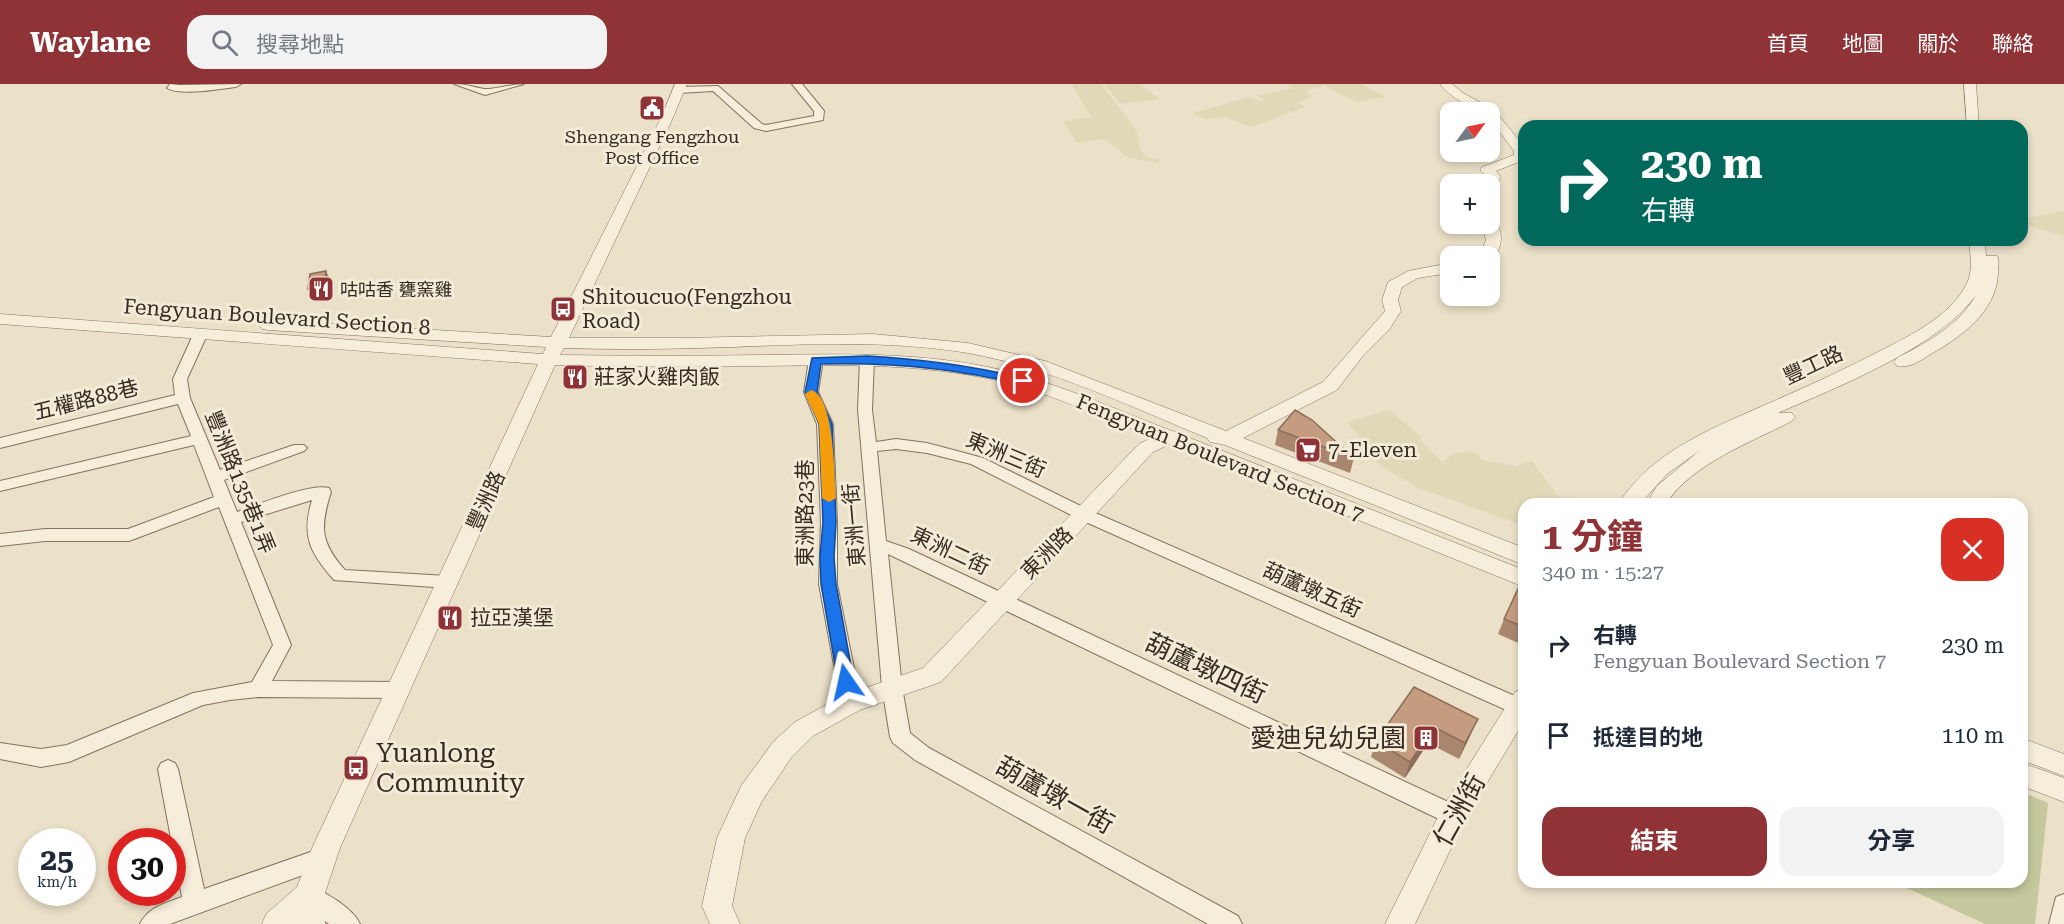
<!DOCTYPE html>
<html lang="zh-TW">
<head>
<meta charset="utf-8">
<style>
  :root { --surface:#fff; --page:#f2f2f3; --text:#1f2937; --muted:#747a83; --accent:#8f3336 }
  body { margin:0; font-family:"Roboto Serif","Noto Sans TC",serif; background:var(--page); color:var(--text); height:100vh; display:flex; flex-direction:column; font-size:22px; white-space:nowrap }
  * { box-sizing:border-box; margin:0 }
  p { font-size:20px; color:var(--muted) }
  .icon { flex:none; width:33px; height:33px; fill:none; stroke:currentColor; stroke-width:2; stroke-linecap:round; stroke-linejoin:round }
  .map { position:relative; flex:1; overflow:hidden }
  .drawer { position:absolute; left:1518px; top:414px; width:510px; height:390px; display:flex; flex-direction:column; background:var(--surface); border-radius:18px; box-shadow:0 3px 9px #0003 }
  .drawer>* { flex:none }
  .hud { position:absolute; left:1518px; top:36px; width:510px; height:126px; border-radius:18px; box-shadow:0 3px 9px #0003; background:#00695c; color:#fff; overflow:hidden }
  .needle { width:39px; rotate:57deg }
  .tools { position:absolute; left:1440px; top:18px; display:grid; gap:12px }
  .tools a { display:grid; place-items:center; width:60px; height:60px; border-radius:12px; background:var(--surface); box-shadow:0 3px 9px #0003; font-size:30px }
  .speed { position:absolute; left:18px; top:744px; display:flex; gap:12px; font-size:30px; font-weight:700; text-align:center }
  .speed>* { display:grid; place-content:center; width:78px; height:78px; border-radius:50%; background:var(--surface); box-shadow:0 3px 9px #0003; line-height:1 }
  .speed small { font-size:15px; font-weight:400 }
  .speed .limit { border:9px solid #d22; background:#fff; color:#111 }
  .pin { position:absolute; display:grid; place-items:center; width:51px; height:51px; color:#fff; margin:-26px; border:3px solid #fff; border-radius:50%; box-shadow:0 2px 6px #0007 }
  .me { position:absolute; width:66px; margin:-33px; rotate:349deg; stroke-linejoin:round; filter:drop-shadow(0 0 4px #0008) }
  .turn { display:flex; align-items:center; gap:21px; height:126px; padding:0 24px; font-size:27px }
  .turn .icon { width:78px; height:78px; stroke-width:2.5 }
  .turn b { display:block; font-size:42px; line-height:51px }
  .round { display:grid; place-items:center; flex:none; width:63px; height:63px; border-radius:18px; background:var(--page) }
  .headline { display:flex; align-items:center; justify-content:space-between; height:102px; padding:0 24px }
  h1 { font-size:36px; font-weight:700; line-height:45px; color:var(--accent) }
  .cta { display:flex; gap:12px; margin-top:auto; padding:12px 24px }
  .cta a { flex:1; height:69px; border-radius:18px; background:var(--accent); color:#fff; font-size:24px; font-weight:700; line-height:69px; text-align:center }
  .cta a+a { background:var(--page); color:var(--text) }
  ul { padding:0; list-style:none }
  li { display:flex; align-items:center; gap:18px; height:90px; padding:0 24px }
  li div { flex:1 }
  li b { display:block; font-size:22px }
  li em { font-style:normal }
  header { display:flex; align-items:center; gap:36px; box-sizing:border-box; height:84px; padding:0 30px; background:var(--accent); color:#fff }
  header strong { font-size:28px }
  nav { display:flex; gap:33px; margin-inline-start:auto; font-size:21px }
  .search { width:420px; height:54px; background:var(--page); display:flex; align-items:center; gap:15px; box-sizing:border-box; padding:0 21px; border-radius:18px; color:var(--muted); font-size:22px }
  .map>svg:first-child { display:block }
  .farmland { fill:#e0d8b6 }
  .green { fill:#c4c89c }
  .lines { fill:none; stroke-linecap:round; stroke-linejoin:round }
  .minor-casing { stroke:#85725e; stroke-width:2 }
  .tertiary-casing { stroke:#85725e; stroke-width:1 }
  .minor { fill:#f6edda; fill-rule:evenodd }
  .tertiary { fill:#f6edda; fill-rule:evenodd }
  .wall { fill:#aa866f }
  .shaded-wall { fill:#8b6d5a }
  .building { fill:#c69c81; stroke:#8b6d5a; stroke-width:1.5 }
  .route { fill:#1a73e8; stroke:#114b97; stroke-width:1.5 }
  .slow { fill:#f59e0b }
  .labels { text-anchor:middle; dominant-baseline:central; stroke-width:6; stroke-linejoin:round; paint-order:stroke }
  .far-poi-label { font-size:18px; fill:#372b21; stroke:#f3ead7 }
  .poi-label { font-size:21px; fill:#372b21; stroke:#f3ead7; text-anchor:start }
  .street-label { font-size:21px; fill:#372b21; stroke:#f3ead7 }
  .near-street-label { font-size:26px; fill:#372b21; stroke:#f3ead7 }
  .near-poi-label { font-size:26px; fill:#372b21; stroke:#f3ead7; text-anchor:end }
</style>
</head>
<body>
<header>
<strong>Waylane</strong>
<div class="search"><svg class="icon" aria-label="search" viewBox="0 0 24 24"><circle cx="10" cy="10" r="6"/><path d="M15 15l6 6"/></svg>搜尋地點</div>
<nav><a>首頁</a><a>地圖</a><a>關於</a><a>聯絡</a></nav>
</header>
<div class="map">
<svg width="2064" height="840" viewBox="0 0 2064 840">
  <rect width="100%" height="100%" fill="#ebe0c8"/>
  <g class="farmland">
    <path d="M 1071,0 L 1101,0 L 1136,46 L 1141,67 L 1149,74 L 1159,75 L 1159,79 L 1129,74 L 1105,55 L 1077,59 L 1063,37 L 1092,33 Z"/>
    <path d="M 1105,0 L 1139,0 L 1159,15 L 1120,20 Z"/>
    <path d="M 1286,0 L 1361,0 L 1386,13 L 1357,18 L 1323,1 L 1305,8 L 1312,12 L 1298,19 L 1306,23 L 1251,43 L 1226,33 L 1207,35 L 1193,29 L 1250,13 L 1262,18 L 1264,16 L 1258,12 L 1293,4 Z"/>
    <path d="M 2064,127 L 2064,152 L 2022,140 L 2022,135 Z"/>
    <path d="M 1389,326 L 1419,351 L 1424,361 L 1443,378 L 1451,371 L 1467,367 L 1478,370 L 1482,376 L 1516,382 L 1532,377 L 1564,420 L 1524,420 L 1524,442 L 1419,404 L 1387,386 L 1373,374 L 1369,364 L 1347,338 Z"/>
  </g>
  <path class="green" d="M 2022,708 L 2048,719 L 2035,840 L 1985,840 L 1894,798 L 2022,798 Z"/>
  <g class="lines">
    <g class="minor-casing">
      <g id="minor">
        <path d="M 170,0 L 179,1 L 241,0 L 236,3 C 220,5 180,12 167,4 Z"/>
        <path d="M 454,0 C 465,0 474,3 484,5 C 493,6 512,0 524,0 L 485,11 Z"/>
        <path d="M 792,0 L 802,0 L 824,27 L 823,36 L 766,47 L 754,44 L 713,7 L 679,9 L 674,6 L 679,3 L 718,2 L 762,40 L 766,41 L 814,32 L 814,27 Z"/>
        <path d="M 200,247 L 207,251 L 187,295 L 190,314 L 220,386 L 294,361 L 304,361 L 307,364 L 304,367 L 224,396 L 237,428 C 257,421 310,399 329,404 L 331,408 C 320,443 320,458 345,486 L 448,492 L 454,494 L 457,498 L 454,502 L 448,504 L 334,496 C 310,469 301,452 312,416 L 241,438 L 291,561 L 272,597 L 397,598 L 404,601 L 407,606 L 404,611 L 397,614 L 258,613 L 230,616 L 203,621 L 69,678 L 41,683 L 0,675 L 0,659 L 41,665 L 67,661 L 193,609 L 252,598 L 273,561 L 219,423 L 129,457 L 45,457 L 0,462 L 0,450 L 45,445 L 128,445 L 214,413 L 194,361 L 0,407 L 0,397 L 191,352 L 178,320 L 0,364 L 0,354 L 175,311 L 173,295 L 193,251 Z"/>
        <path d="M 867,271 L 874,275 L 872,326 L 876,358 L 896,355 L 927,359 L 983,374 L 1091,427 L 1524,616 L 1524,630 L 1513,629 L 1079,435 L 971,380 L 927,369 L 896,365 L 877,367 L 886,457 L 909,465 L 1461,724 L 1464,731 L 1461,738 L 1453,740 L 1445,738 L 888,470 L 902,603 L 910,649 L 929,664 L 1238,832 L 1242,840 L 1208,840 L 915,676 L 893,659 L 890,653 L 882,603 L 858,326 L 860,275 Z"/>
        <path d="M 816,272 L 823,276 L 818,308 L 833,340 L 837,438 L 837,500 L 861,619 L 858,625 L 851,627 L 844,625 L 841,619 L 819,500 L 821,438 L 817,340 L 804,308 L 809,276 Z"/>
        <path d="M 168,676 L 175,679 L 178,685 L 204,805 L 322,764 L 330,767 L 333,774 L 330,781 L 170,840 L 140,840 C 148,823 166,819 182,813 L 158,685 L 161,679 Z"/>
        <path d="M 309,801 C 325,808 353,824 360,840 L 329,840 L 301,820 L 297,812 L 301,804 Z"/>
        <path d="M 2064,810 L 2064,840 L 2049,840 L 2056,813 Z"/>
      </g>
    </g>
    <g class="tertiary-casing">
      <g id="tertiary">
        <path d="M 675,0 L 687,0 L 672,36 L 569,254 L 682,254 L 873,250 L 968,259 L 1045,277 L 1226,347 L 1323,298 L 1385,227 L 1382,216 L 1388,198 L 1408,187 L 1450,179 L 1450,189 L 1418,194 L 1402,203 L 1398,216 L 1401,227 L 1389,246 L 1362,273 L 1337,306 L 1243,354 L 1524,464 L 1524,481 L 1225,361 L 1210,358 L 1207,354 C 1129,322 1051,284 968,269 C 890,256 810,260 732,263 C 676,265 620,266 564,264 L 560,271 C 629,272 697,272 765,271 C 839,270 914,268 988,283 C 1051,296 1112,324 1172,347 L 1183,349 L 1185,352 L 1524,486 L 1524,503 L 1170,360 L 1153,368 L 941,598 L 860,626 L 813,652 L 791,674 L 762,717 L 745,754 L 732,822 L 740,840 L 710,840 L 702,822 L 717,754 L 741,702 L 773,658 L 795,638 L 842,612 L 923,584 L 1139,360 L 1153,353 C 1099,333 1043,305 986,294 C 911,279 836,281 760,282 C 692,283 623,283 555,281 L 340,764 L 324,812 L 325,840 L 262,840 L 266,830 L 297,803 L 312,764 L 538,280 L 0,240 L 0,230 L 543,270 L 546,263 L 268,246 L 262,245 L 259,241 L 262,237 L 268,236 L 551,253 L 660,36 Z"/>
        <path d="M 1440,0 L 1452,0 L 1463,9 L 1494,26 L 1524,62 L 1524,76 L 1496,87 L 1501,93 L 1494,103 L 1490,104 L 1490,100 L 1482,100 L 1487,93 L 1480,86 L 1482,83 L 1514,71 L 1514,67 L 1490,35 L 1490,28 C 1475,28 1448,12 1440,0 Z"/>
        <path d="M 1964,0 L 1976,0 L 1979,42 L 1967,42 Z"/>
        <path d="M 1490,136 C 1506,143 1502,163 1494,175 L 1490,176 L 1490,172 L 1480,172 L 1486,156 L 1481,140 L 1490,140 Z"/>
        <path d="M 1969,156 L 1985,156 L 1986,172 L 1997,172 C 2000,177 1998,183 1998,190 C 1996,228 1961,253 1931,270 C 1921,276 1909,285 1897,282 L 1894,278 L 1897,274 C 1928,258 1958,242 1976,211 C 1939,263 1838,303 1778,329 L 1792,329 L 1795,333 L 1792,337 C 1752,358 1691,380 1666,420 L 1646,420 L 1657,402 L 1699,367 L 1667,390 L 1640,420 L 1618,420 C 1654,364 1719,342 1776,316 C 1813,300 1849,283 1884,265 C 1915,249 1953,230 1968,197 C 1973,184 1970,169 1969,156 Z"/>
        <path d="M 1524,605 L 1524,637 L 1463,739 L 1415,840 L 1385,840 L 1443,723 L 1515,608 Z"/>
        <path d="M 2022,654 L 2064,670 L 2064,692 L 2022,676 Z"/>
        <path d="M 2022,679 L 2064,694 L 2064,718 L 2022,702 Z"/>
      </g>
    </g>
    <use href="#minor" class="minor"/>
    <use href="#tertiary" class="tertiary"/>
  </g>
  <g class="wall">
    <path d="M 1278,346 L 1354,374 L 1350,389 L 1275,361 Z"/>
    <path d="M 1524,495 L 1524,559 L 1523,561 L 1498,550 L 1504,535 Z"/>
    <path d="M 1414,603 L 1471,650 L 1459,675 L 1428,659 L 1405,694 L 1371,673 L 1376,657 Z"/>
  </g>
  <g class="shaded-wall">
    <path d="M 326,187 L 330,196 L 328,211 L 313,214 L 308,205 Z"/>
    <path d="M 1478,635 L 1471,650 L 1459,675 L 1465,659 Z"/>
    <path d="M 1434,643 L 1428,659 L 1405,694 L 1410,678 Z"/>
  </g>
  <g class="building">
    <path d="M 326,187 L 324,202 L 308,205 L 310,190 Z"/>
    <path d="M 1295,326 L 1312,336 L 1354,374 L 1278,346 Z"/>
    <path d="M 1523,494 L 1524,495 L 1524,543 L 1504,535 Z"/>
    <path d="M 1414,603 L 1478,635 L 1465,659 L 1434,643 L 1410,678 L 1376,657 Z"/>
  </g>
  <path class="route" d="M 867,272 C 921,275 974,282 1027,295 L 1029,297 L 1023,301 C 956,284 890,278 821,280 L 817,308 L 832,340 L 836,438 L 834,473 L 836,500 L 854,598 L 852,602 L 846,604 L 841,602 L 838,598 L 821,500 L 820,473 L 823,438 L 819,340 L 805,308 L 812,274 Z"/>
  <path class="slow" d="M 811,306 C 835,313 834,392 836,414 L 829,418 L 822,414 L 819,340 L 805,310 Z"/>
  <defs>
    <g id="civic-square" transform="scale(1.35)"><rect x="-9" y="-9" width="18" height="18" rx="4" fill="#8f3336" stroke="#f3ead7"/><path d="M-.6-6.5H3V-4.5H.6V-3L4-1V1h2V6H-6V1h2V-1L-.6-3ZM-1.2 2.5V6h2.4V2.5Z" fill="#fff"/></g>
    <g id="restaurant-square" transform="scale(1.35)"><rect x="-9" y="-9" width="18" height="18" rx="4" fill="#8f3336" stroke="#f3ead7"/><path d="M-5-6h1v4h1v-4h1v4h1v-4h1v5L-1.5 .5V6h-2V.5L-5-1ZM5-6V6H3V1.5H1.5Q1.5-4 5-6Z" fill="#fff"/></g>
    <g id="bus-square" transform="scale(1.35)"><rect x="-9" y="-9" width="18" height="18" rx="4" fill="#8f3336" stroke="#f3ead7"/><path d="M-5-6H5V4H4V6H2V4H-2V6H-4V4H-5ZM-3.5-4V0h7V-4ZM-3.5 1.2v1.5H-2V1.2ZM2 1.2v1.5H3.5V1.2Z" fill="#fff"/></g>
    <g id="supermarket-square" transform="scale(1.35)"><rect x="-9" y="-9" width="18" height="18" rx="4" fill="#8f3336" stroke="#f3ead7"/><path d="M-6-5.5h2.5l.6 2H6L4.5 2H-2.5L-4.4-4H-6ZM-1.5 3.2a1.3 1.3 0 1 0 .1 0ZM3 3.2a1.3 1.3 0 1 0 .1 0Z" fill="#fff"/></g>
    <g id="building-square" transform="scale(1.35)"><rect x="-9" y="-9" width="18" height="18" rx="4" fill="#8f3336" stroke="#f3ead7"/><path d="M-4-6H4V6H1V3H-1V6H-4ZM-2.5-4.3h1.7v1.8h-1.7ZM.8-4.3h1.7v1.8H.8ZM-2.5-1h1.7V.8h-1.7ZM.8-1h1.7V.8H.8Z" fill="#fff"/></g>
  </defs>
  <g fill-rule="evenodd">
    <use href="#civic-square" x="652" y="24"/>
    <use href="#restaurant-square" x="321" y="205"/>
    <use href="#bus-square" x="563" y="225"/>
    <use href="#restaurant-square" x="575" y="293"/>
    <use href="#supermarket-square" x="1308" y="366"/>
    <use href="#restaurant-square" x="450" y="534"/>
    <use href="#building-square" x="1426" y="654"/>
    <use href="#bus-square" x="356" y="684"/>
  </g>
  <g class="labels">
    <g class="far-poi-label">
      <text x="652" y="52">Shengang Fengzhou<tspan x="652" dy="21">Post Office</tspan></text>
      <text x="340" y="205" text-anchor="start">咕咕香 甕窯雞</text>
    </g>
    <g class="poi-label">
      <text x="582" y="213">Shitoucuo(Fengzhou<tspan x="582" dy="24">Road)</tspan></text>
      <text x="594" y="293">莊家火雞肉飯</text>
      <text x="1328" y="366">7-Eleven</text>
      <text x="470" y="534">拉亞漢堡</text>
    </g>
    <g class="street-label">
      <text transform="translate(277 233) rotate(4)">Fengyuan Boulevard Section 8</text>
      <text transform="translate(1813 281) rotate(-25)">豐工路</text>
      <text transform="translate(86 316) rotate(-14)">五權路88巷</text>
      <text transform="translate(1006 371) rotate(23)">東洲三街</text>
      <text transform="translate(1220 374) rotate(22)">Fengyuan Boulevard Section 7</text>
      <text transform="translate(240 398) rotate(68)">豐洲路135巷1弄</text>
      <text transform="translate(486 417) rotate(-66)">豐洲路</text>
      <text transform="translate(805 429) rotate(-90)">東洲路23巷</text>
      <text transform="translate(854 441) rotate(-95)">東洲一街</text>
      <text transform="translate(950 467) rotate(25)">東洲二街</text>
      <text transform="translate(1047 469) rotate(-45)">東洲路</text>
      <text transform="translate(1312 506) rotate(24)">葫蘆墩五街</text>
    </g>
    <g class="near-street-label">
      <text transform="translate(1206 584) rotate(25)">葫蘆墩四街</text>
      <text transform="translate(1055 711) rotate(29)">葫蘆墩一街</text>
      <text transform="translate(1459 726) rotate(-61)">仁洲街</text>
    </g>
    <g class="near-poi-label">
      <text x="1406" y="654">愛迪兒幼兒園</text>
      <text x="376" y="669" text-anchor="start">Yuanlong<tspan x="376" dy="30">Community</tspan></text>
    </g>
  </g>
</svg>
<div class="tools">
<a><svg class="needle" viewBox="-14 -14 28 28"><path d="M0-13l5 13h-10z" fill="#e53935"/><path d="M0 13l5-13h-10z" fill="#747a83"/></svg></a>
<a>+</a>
<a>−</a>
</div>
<div class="speed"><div>25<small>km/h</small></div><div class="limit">30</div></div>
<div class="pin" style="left:1023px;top:297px;background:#d93025"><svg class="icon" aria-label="arrive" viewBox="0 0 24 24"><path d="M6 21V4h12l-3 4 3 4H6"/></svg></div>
<svg class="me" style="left:846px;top:598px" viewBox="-20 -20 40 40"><path d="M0-17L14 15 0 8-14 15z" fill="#1a73e8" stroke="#fff" stroke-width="4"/></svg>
<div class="hud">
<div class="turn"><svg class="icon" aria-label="right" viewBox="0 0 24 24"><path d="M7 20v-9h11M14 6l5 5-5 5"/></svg><div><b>230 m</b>右轉</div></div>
</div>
<section class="drawer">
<div class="headline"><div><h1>1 分鐘</h1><p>340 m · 15:27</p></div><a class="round" style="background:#d93025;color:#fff"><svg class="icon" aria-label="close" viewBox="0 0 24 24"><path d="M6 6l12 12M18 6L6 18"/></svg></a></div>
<ul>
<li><svg class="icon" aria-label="right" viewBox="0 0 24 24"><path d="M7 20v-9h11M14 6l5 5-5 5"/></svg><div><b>右轉</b><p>Fengyuan Boulevard Section 7</p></div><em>230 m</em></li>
<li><svg class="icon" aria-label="arrive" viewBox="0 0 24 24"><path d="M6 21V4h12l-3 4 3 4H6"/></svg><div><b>抵達目的地</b></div><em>110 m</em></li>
</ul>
<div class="cta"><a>結束</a><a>分享</a></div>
</section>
</div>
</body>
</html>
